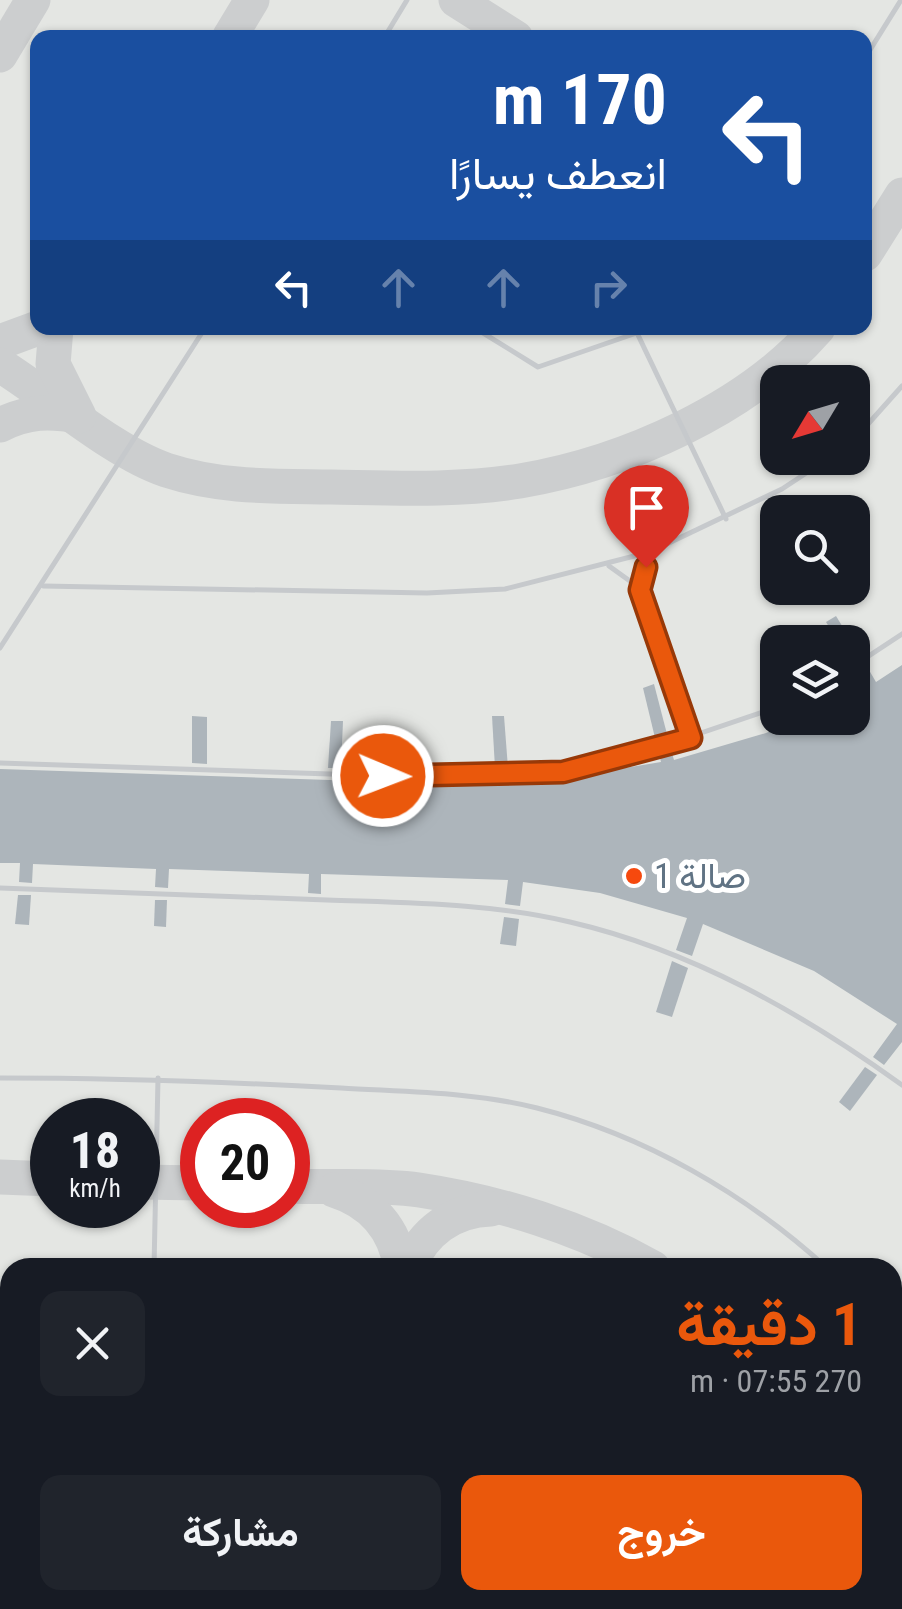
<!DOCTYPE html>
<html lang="ar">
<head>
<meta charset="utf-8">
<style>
  :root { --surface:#171b24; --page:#20242c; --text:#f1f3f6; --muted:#9ea1a6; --accent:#ea580c }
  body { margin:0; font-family:"Roboto Condensed",Vazirmatn,sans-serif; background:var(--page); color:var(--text); direction:rtl; height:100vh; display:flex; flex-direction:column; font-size:38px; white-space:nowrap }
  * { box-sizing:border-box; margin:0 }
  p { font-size:32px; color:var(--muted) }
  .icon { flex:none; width:55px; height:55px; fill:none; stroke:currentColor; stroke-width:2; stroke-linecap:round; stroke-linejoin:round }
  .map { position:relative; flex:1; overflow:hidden; direction:ltr }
  .panel { position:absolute; left:0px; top:1258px; width:902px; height:352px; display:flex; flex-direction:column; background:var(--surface); border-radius:30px 30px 0 0; box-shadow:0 2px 8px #0004; direction:rtl }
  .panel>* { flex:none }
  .hud { position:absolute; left:30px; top:30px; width:842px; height:305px; border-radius:20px; box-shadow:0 2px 8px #0004; direction:rtl; background:#1a4fa0; color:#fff; overflow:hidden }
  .needle { width:65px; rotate:232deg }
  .buttons { position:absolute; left:760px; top:365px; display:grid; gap:20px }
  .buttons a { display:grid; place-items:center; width:110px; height:110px; border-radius:20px; background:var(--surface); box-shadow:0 2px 8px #0004; font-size:50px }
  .speed { position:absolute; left:30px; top:1098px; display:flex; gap:20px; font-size:50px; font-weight:700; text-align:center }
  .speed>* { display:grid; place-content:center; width:130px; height:130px; border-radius:50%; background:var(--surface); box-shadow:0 2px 8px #0004; line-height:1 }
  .speed small { font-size:25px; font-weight:400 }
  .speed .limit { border:15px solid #d22; background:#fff; color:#111 }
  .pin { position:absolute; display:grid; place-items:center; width:85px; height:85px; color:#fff; margin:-102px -42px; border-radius:50% 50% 50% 0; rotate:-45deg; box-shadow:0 0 10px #0007 }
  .pin .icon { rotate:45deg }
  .me { position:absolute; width:110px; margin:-55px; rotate:91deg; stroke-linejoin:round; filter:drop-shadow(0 0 8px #0008) }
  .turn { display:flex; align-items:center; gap:35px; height:210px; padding:0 40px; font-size:45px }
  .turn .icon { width:130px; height:130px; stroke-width:2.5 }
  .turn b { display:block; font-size:70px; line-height:85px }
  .lanes { display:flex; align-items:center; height:95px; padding:0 40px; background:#0003; justify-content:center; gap:50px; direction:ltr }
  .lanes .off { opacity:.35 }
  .round { display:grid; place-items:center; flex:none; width:105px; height:105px; border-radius:20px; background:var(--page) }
  .head { display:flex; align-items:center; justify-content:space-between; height:170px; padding:0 40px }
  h1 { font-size:60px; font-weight:700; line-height:75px; color:var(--accent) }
  .action { display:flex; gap:20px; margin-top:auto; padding:20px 40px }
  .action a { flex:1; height:115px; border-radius:20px; background:var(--accent); color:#fff; font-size:40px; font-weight:700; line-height:115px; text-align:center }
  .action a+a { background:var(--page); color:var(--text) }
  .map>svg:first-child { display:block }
  .built { fill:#e4e6e3; fill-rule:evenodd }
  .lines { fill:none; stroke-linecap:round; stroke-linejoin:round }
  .taxiway { stroke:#cccecf; stroke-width:35 }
  .building { fill:#adb5bb }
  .lane { stroke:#c6c9cc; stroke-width:5 }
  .route-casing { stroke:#983908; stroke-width:25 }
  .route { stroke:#ea580c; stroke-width:18 }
  .poi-dot { fill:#f6490e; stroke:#fff; stroke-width:4 }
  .labels { text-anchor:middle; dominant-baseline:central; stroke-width:10; stroke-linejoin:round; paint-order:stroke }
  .poi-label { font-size:35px; fill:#607384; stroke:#fff; text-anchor:start }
</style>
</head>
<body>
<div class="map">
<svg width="902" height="1609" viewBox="0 0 902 1609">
  <rect width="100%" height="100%" fill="#f4f4ef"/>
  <path class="built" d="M 0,0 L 902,0 L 902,1609 L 0,1609 ZM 38,38 L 865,38 L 865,328 L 38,328 ZM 778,382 L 852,382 L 852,458 L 778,458 ZM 778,512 L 852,512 L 852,588 L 778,588 ZM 778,642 L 852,642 L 852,718 L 778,718 ZM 52,1120 L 138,1120 L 138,1205 L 52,1205 ZM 202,1120 L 288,1120 L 288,1205 L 202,1205 ZM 10,1268 L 892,1268 L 892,1600 L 10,1600 Z"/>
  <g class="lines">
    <g class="taxiway">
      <path d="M 456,0 L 516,38"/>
      <path d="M 229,38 L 252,0"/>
      <path d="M 0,55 L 33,0"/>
      <path d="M 865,254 L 902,195"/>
      <path d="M 0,342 L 38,328"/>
      <path d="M 0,365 C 50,396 113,452 166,470 C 221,488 274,486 331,487 C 394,488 458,491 520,481 C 626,463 748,409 818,328"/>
      <path d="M 0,425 C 28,411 49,411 79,416 L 53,364 L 56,328"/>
      <path d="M 0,1177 L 52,1179"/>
      <path d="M 138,1182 L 202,1183"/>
      <path d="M 288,1186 C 331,1188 376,1184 419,1190 C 499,1202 582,1228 653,1268"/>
      <path d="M 334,1190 C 372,1202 395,1229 401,1268"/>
      <path d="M 408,1268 C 423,1232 452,1210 491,1209"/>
      <path d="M 892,1503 L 902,1520"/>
      <path d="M 271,1609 L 277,1600"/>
      <path d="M 693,1609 L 705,1600"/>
    </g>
  </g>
  <g class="building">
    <path d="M 836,616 L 852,642 L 838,642 L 826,622 Z"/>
    <path d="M 866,665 L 876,682 L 902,665 L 902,1042 L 884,1065 L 873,1057 L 897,1024 L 814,971 L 703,924 L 692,956 L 676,950 L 687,918 L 600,893 L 523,882 L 520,906 L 505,904 L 508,880 L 321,874 L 321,894 L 308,893 L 309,874 L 169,869 L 168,888 L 155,887 L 156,869 L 33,864 L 32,883 L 19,882 L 20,863 L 0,863 L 0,769 L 421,783 L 564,778 L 661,762 L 659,754 L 671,750 L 674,760 L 766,733 L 800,718 L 852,718 L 852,693 L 864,687 L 855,672 Z"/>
    <path d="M 654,684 L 668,738 L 656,742 L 643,688 Z"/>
    <path d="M 192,716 L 207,717 L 207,764 L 192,763 Z"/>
    <path d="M 492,716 L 504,716 L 508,768 L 495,768 Z"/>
    <path d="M 331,721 L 343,721 L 341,768 L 328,768 Z"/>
    <path d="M 18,895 L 31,895 L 29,925 L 15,924 Z"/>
    <path d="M 155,900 L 167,900 L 166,927 L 154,926 Z"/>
    <path d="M 504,917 L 519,919 L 516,946 L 500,944 Z"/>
    <path d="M 672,961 L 688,968 L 672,1017 L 656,1012 Z"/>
    <path d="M 865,1067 L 877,1075 L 850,1111 L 839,1102 Z"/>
  </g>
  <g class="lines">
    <g class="lane">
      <path d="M 384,38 L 407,0"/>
      <path d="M 865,58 L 901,0"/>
      <path d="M 475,328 L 538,367 L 651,328"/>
      <path d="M 638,335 L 726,519"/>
      <path d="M 852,442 L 902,386"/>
      <path d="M 609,566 L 641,589 L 650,552"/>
      <path d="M 43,586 L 427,593 L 505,589 L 650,552 L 782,489 L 829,458"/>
      <path d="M 641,589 L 691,738"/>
      <path d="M 0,648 L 205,328"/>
      <path d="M 852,667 L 902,634"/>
      <path d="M 0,763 L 421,777 L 563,772 L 636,755 L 778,707"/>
      <path d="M 0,888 C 109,892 218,896 327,900 C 408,903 490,903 570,922 C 691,950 802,1013 902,1085"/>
      <path d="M 0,1078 C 114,1078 227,1082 341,1088 C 406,1092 474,1092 537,1108 C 644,1135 746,1194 827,1268"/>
      <path d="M 154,1268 L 158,1078"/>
      <path d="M 892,1332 L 902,1345"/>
      <path d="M 0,1537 L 10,1521"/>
      <path d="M 131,1600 L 145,1609"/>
    </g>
  </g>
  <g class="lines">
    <g class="route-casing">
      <path id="route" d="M 383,776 L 563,772 L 691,738 L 640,590 L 646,567"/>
    </g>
    <use href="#route" class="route"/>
  </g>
  <circle class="poi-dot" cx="634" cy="876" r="10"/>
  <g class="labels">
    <g class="poi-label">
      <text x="654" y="876">صالة 1</text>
    </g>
  </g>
</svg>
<div class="buttons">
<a><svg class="needle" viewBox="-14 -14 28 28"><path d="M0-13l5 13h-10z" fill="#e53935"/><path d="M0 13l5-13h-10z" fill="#9ea1a6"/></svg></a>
<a><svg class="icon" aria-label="search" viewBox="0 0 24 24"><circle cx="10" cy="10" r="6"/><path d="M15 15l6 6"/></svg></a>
<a><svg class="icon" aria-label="layers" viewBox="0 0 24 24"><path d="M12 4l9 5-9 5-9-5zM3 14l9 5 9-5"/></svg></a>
</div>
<div class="speed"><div>18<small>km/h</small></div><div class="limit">20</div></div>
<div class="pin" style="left:646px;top:567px;background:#d93025"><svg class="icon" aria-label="arrive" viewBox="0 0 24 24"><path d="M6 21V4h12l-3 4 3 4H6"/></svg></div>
<svg class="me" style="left:383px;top:776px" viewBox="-20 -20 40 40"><circle r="17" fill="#ea580c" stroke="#fff" stroke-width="3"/><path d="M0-11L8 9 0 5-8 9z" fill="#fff"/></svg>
<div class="hud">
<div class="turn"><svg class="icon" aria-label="left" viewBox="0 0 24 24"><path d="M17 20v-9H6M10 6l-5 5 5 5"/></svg><div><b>170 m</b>انعطف يسارًا</div></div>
<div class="lanes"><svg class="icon" aria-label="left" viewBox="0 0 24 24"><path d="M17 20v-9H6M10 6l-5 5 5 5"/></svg><svg class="icon off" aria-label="ahead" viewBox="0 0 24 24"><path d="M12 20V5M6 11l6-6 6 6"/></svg><svg class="icon off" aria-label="ahead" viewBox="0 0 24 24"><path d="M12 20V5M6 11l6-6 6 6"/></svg><svg class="icon off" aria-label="right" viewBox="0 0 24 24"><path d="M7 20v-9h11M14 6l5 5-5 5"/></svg></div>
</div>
<section class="panel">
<div class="head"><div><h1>1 دقيقة</h1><p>270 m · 07:55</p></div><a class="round"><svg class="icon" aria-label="close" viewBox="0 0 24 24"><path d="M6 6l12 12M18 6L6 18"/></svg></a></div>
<div class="action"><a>خروج</a><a>مشاركة</a></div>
</section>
</div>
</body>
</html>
